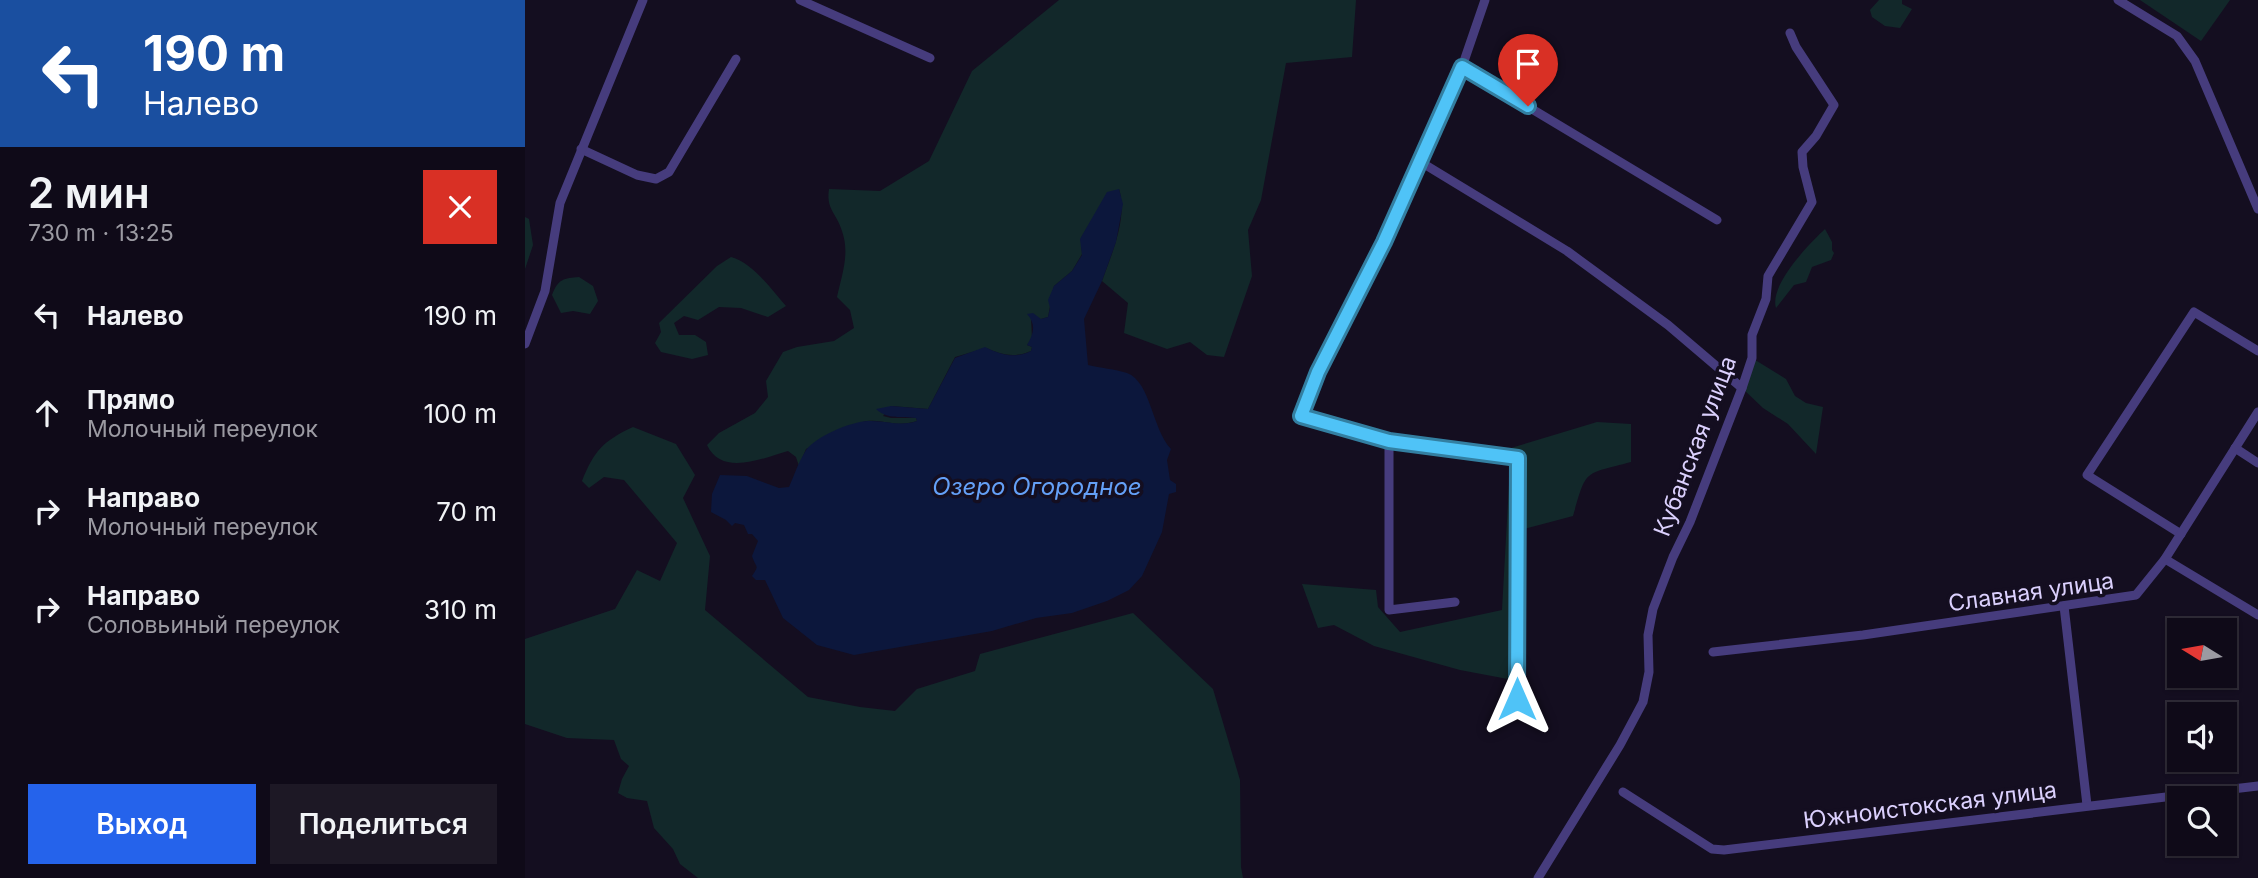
<!DOCTYPE html>
<html lang="ru">
<head>
<meta charset="utf-8">
<style>
  :root { --surface:#0f0a18; --page:#1d1825; --text:#f1f3f6; --muted:#9b9aa2; --line:#2f2b37; --accent:#2563eb }
  body { margin:0; font-family:Inter,sans-serif; background:var(--page); color:var(--text); height:100vh; display:flex; flex-direction:column; font-size:26px; white-space:nowrap }
  * { box-sizing:border-box; margin:0 }
  p { font-size:23px; color:var(--muted) }
  .icon { flex:none; width:38px; height:38px; fill:none; stroke:currentColor; stroke-width:2; stroke-linecap:round; stroke-linejoin:round }
  .map { position:relative; flex:1; overflow:hidden }
  .side { display:flex; flex-direction:column; background:var(--surface); width:525px }
  .side>* { flex:none }
  .guide { background:#1a4fa0; color:#fff; overflow:hidden }
  .needle { width:46px; rotate:281deg }
  .fabs { position:absolute; left:1642px; top:618px; display:grid; gap:14px }
  .fabs a { display:grid; place-items:center; width:70px; height:70px; border-radius:0px; background:var(--surface); box-shadow:0 2px 5px #0004,0 0 0 2px var(--line); font-size:35px }
  .pin { position:absolute; display:grid; place-items:center; width:60px; height:60px; color:#fff; margin:-72px -30px; border-radius:50% 50% 50% 0; rotate:-45deg; box-shadow:0 0 7px #0007 }
  .pin .icon { rotate:45deg }
  .me { position:absolute; width:77px; margin:-38px; rotate:0deg; stroke-linejoin:round; filter:drop-shadow(0 0 5px #0008) }
  .turn { display:flex; align-items:center; gap:24px; height:147px; padding:0 28px; font-size:32px }
  .turn .icon { width:91px; height:91px; stroke-width:2.5 }
  .turn b { display:block; font-size:49px; line-height:60px }
  .round { display:grid; place-items:center; flex:none; width:74px; height:74px; border-radius:0px; background:var(--page) }
  .overview { display:flex; align-items:center; justify-content:space-between; height:119px; padding:0 28px }
  h1 { font-size:42px; font-weight:600; line-height:52px }
  .primary-button { display:flex; gap:14px; margin-top:auto; padding:14px 28px }
  .primary-button a { flex:1; height:80px; border-radius:0px; background:var(--accent); color:#fff; font-size:28px; font-weight:600; line-height:80px; text-align:center }
  .primary-button a+a { background:var(--page); color:var(--text) }
  ul { padding:0; list-style:none }
  li { display:flex; align-items:center; gap:21px; height:98px; padding:0 28px }
  li div { flex:1 }
  li b { display:block; font-size:26px }
  li em { font-style:normal }
  main { display:flex; flex:1; min-height:0 }
  .map>svg:first-child { display:block }
  .green { fill:#12282a }
  .water { fill:#0c173c }
  .lines { fill:none; stroke-linecap:round; stroke-linejoin:round }
  .minor { stroke:#463c7d; stroke-width:9 }
  .route-casing { stroke:#337fa1; stroke-width:18 }
  .route { stroke:#4fc3f7; stroke-width:12 }
  .labels { text-anchor:middle; dominant-baseline:central; stroke-width:7; stroke-linejoin:round; paint-order:stroke }
  .street-label { font-size:23px; fill:#dbd0fd; stroke:#140e20 }
  .water-label { font-size:24px; font-style:italic; fill:#64a0f7; stroke:#140e20 }
</style>
</head>
<body>
<main>
<section class="side">
<div class="guide">
<div class="turn"><svg class="icon" aria-label="left" viewBox="0 0 24 24"><path d="M17 20v-9H6M10 6l-5 5 5 5"/></svg><div><b>190 m</b>Налево</div></div>
</div>
<div class="overview"><div><h1>2 мин</h1><p>730 m · 13:25</p></div><a class="round" style="background:#d93025;color:#fff"><svg class="icon" aria-label="close" viewBox="0 0 24 24"><path d="M6 6l12 12M18 6L6 18"/></svg></a></div>
<ul>
<li><svg class="icon" aria-label="left" viewBox="0 0 24 24"><path d="M17 20v-9H6M10 6l-5 5 5 5"/></svg><div><b>Налево</b></div><em>190 m</em></li>
<li><svg class="icon" aria-label="ahead" viewBox="0 0 24 24"><path d="M12 20V5M6 11l6-6 6 6"/></svg><div><b>Прямо</b><p>Молочный переулок</p></div><em>100 m</em></li>
<li><svg class="icon" aria-label="right" viewBox="0 0 24 24"><path d="M7 20v-9h11M14 6l5 5-5 5"/></svg><div><b>Направо</b><p>Молочный переулок</p></div><em>70 m</em></li>
<li><svg class="icon" aria-label="right" viewBox="0 0 24 24"><path d="M7 20v-9h11M14 6l5 5-5 5"/></svg><div><b>Направо</b><p>Соловьиный переулок</p></div><em>310 m</em></li>
</ul>
<div class="primary-button"><a>Выход</a><a>Поделиться</a></div>
</section>
<div class="map">
<svg width="1733" height="878" viewBox="0 0 1733 878">
  <rect width="100%" height="100%" fill="#140e20"/>
  <g class="green">
    <path d="M 534,0 L 831,0 L 827,57 L 761,63 L 736,200 L 723,230 L 727,276 L 699,357 L 682,355 L 665,342 L 642,349 L 599,333 L 603,303 L 577,281 C 587,253 603,218 594,189 L 566,221 L 556,238 L 557,254 L 547,271 L 529,286 L 523,317 L 516,319 L 506,318 L 507,339 L 502,345 L 507,347 L 506,351 C 490,358 476,355 461,348 L 430,357 L 403,409 L 366,406 L 358,416 L 366,418 L 391,418 L 392,421 C 370,428 360,419 342,421 C 331,422 293,443 281,449 L 274,466 L 271,457 L 263,451 C 238,458 197,477 182,445 L 194,433 L 230,413 L 243,397 L 241,381 L 258,352 L 272,347 L 309,341 L 329,328 L 325,310 L 312,297 C 317,274 325,254 317,231 C 311,212 301,210 304,189 L 355,191 L 404,161 L 447,71 Z"/>
    <path d="M 1354,0 L 1377,0 L 1377,4 L 1387,9 L 1375,28 L 1360,26 L 1347,17 L 1345,10 Z"/>
    <path d="M 1615,0 L 1705,0 L 1676,41 Z"/>
    <path d="M 0,217 L 4,219 L 8,245 L 0,269 Z"/>
    <path d="M 1300,229 L 1307,242 L 1307,250 L 1309,253 L 1306,260 L 1287,267 L 1281,282 L 1269,285 L 1251,308 C 1244,285 1284,244 1300,229 Z"/>
    <path d="M 206,257 C 228,263 246,289 261,306 L 243,317 L 216,308 L 194,307 L 173,320 L 159,316 L 149,323 L 154,335 L 170,335 L 181,342 L 183,355 L 167,359 L 136,352 L 130,343 L 136,332 L 134,323 L 192,266 Z"/>
    <path d="M 54,277 L 68,286 L 73,301 L 65,314 L 48,311 L 36,313 L 27,295 C 33,279 39,278 54,277 Z"/>
    <path d="M 1227,358 L 1261,379 L 1270,396 L 1281,403 L 1298,407 L 1291,454 L 1263,424 L 1238,408 L 1217,388 Z"/>
    <path d="M 1072,422 L 1106,424 L 1106,462 C 1058,475 1062,468 1048,516 L 999,529 L 988,680 L 935,670 L 849,646 L 809,625 L 793,628 L 777,584 L 851,590 L 853,607 L 875,632 L 977,610 L 986,448 Z"/>
    <path d="M 108,427 L 151,444 L 170,475 L 158,498 L 185,556 L 180,610 L 283,697 L 335,707 L 370,711 L 392,689 L 450,671 L 455,654 L 608,613 L 688,689 L 715,780 L 716,867 L 718,878 L 173,878 L 155,864 L 148,849 L 129,828 L 122,801 L 102,798 L 93,793 L 97,779 L 104,766 L 96,759 L 89,740 L 42,738 L 0,724 L 0,639 L 90,609 L 112,570 L 135,581 L 152,543 L 99,480 L 79,477 L 64,488 L 57,481 C 69,451 78,441 108,427 Z"/>
  </g>
  <path class="water" d="M 594,189 L 598,204 L 591,242 L 577,281 L 559,319 L 563,365 C 575,368 590,369 602,373 C 626,382 627,429 646,449 L 642,460 L 645,480 L 651,484 L 651,492 L 644,494 L 637,532 L 617,576 L 604,590 L 582,601 L 547,613 L 511,618 L 467,631 L 329,655 L 292,645 L 258,618 L 240,580 L 231,580 L 227,576 C 235,564 231,569 227,556 L 233,541 L 227,534 L 223,534 L 219,525 L 210,523 L 207,526 L 201,520 L 186,512 L 187,494 L 195,475 L 222,476 L 254,488 L 264,487 C 269,476 273,463 280,452 C 287,438 327,421 343,421 C 361,420 374,427 392,421 L 391,418 C 376,416 363,420 351,409 L 366,406 L 403,409 L 430,358 L 460,347 C 476,355 490,359 506,351 L 507,347 L 502,345 C 508,335 512,325 502,314 L 508,313 L 516,319 L 523,317 L 525,308 L 523,300 L 529,286 L 547,271 L 557,255 L 555,239 L 582,192 Z"/>
  <g class="lines">
    <g class="minor">
      <path d="M 275,0 L 405,58"/>
      <path d="M 1593,0 L 1652,36 L 1670,61 L 1733,209"/>
      <path d="M 937,67 L 1192,220"/>
      <path d="M 56,149 L 112,175 L 131,179 L 144,172 L 211,59"/>
      <path d="M 894,161 L 1042,251 L 1143,325 L 1217,388"/>
      <path d="M 0,344 L 20,291 L 35,203 L 118,0"/>
      <path d="M 864,441 L 993,458 L 992,699"/>
      <path d="M 1710,448 L 1733,463"/>
      <path d="M 1656,534 L 1562,475 L 1669,312 L 1733,351"/>
      <path d="M 1640,559 L 1733,615"/>
      <path d="M 930,602 L 864,610 L 864,441 L 776,416 L 793,371 L 859,242 L 937,67 L 960,0"/>
      <path d="M 1539,606 L 1562,805"/>
      <path d="M 1188,652 L 1338,635 L 1611,595 L 1640,559 L 1733,412"/>
      <path d="M 1098,792 L 1187,849 L 1199,850 L 1733,786"/>
      <path d="M 1013,878 L 1095,745 L 1118,702 L 1124,672 L 1123,635 L 1128,609 L 1148,557 L 1165,522 L 1217,388 L 1227,358 L 1227,335 L 1241,299 L 1243,276 L 1287,202 L 1278,167 L 1277,152 L 1291,136 L 1309,105 L 1271,47 L 1265,33"/>
    </g>
  </g>
  <g class="lines">
    <g class="route-casing">
      <path id="route" d="M 992,699 L 993,458 L 864,441 L 776,416 L 793,372 L 859,242 L 937,67 L 1003,106"/>
    </g>
    <use href="#route" class="route"/>
  </g>
  <g class="labels">
    <g class="street-label">
      <text transform="translate(1170 446) rotate(-69)">Кубанская улица</text>
      <text transform="translate(1506 592) rotate(-8)">Славная улица</text>
      <text transform="translate(1405 805) rotate(-7)">Южноистокская улица</text>
    </g>
    <g class="water-label">
      <text x="512" y="486">Озеро Огородное</text>
    </g>
  </g>
</svg>
<div class="fabs">
<a><svg class="needle" viewBox="-14 -14 28 28"><path d="M0-13l5 13h-10z" fill="#e53935"/><path d="M0 13l5-13h-10z" fill="#9b9aa2"/></svg></a>
<a><svg class="icon" aria-label="sound" viewBox="0 0 24 24"><path d="M4 9h4l5-4v14l-5-4H4zM17 9q2 3 0 6"/></svg></a>
<a><svg class="icon" aria-label="search" viewBox="0 0 24 24"><circle cx="10" cy="10" r="6"/><path d="M15 15l6 6"/></svg></a>
</div>
<div class="pin" style="left:1003px;top:106px;background:#d93025"><svg class="icon" aria-label="arrive" viewBox="0 0 24 24"><path d="M6 21V4h12l-3 4 3 4H6"/></svg></div>
<svg class="me" style="left:992px;top:699px" viewBox="-20 -20 40 40"><path d="M0-17L14 15 0 8-14 15z" fill="#4fc3f7" stroke="#fff" stroke-width="4"/></svg>
</div>
</main>
</body>
</html>
